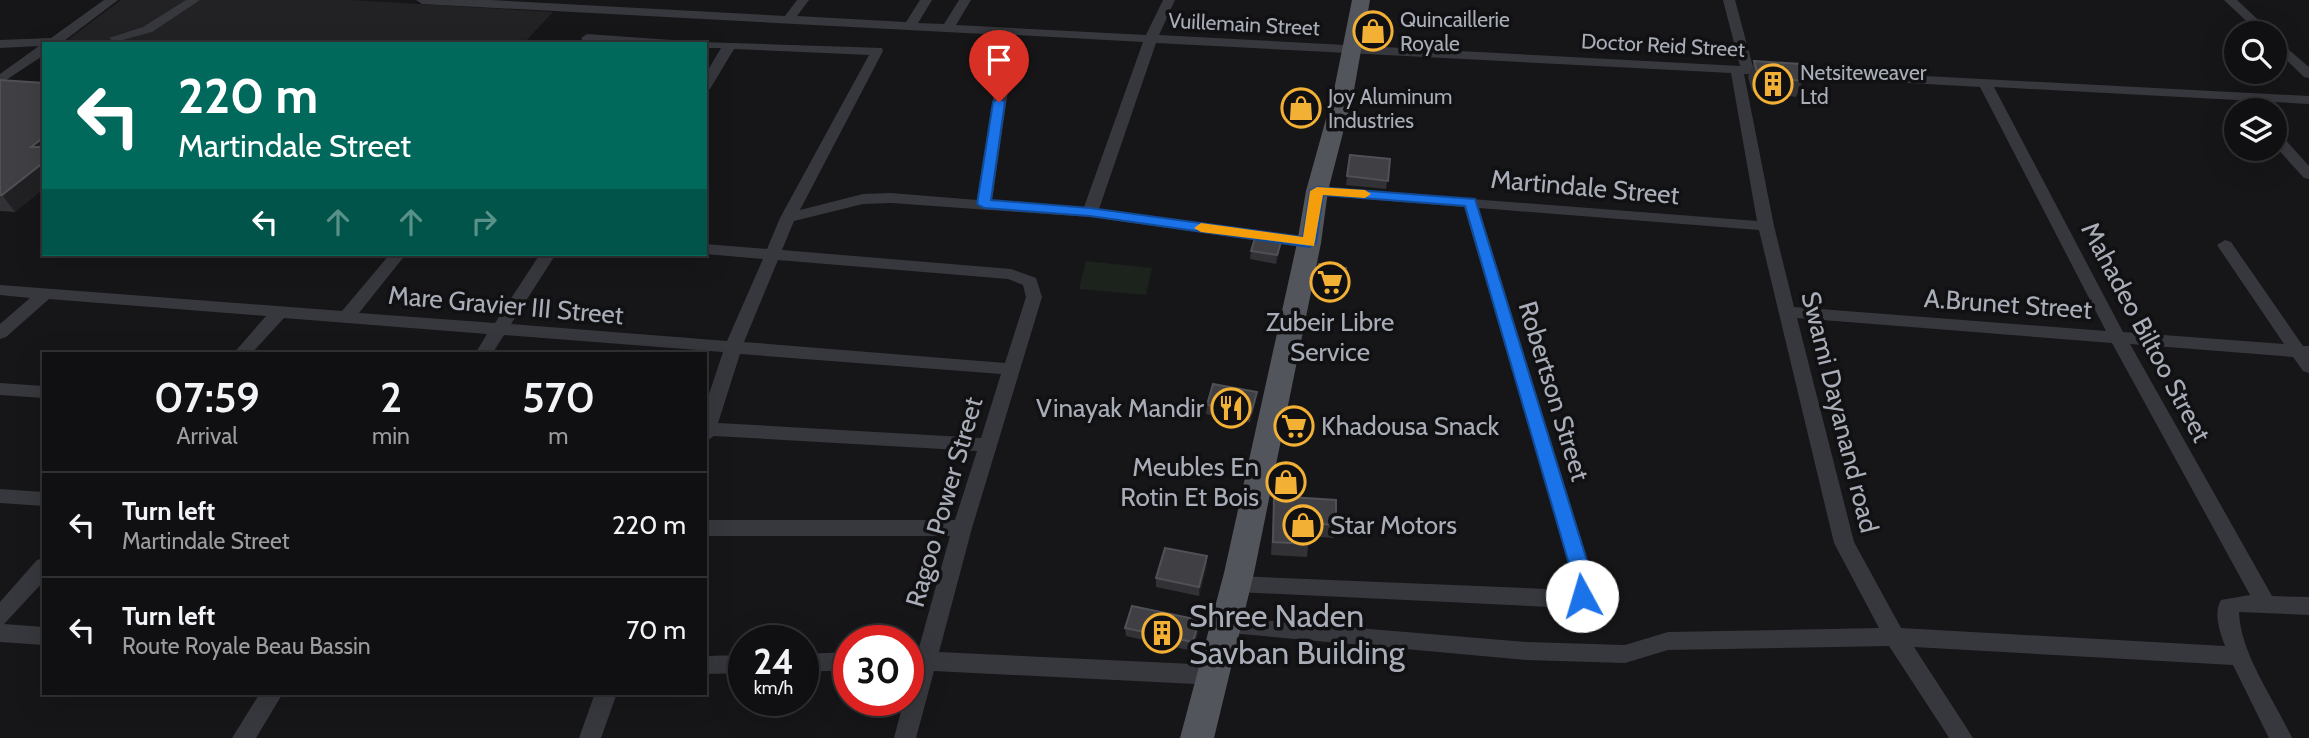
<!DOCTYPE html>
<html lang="en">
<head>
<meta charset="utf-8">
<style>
  :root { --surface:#101012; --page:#1e1e20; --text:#f1f3f6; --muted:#9c9d9f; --line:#303032 }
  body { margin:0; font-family:Cabin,sans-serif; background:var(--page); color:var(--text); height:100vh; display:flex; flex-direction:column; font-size:26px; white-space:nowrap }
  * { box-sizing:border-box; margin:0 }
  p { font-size:23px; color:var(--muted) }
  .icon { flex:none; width:38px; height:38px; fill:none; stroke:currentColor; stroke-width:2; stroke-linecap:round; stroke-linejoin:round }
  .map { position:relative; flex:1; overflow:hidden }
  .panel { position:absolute; left:42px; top:352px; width:665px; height:343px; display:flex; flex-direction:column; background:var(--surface); border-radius:0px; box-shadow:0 7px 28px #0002,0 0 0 2px var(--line) }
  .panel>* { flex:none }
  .banner { position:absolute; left:42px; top:42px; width:665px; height:214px; border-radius:0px; box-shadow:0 7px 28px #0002,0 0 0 2px var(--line); background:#00695c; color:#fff; overflow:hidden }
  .fabs { position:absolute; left:2224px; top:21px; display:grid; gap:14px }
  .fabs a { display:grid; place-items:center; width:63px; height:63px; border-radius:50%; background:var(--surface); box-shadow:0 7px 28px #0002,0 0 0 2px var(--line); font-size:35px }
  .speed { position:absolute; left:728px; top:625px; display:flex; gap:14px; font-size:35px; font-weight:700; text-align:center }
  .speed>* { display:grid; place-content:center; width:91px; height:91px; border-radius:50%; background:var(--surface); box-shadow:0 7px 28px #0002,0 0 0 2px var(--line); line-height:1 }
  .speed small { font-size:18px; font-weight:400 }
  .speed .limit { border:10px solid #d22; background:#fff; color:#111 }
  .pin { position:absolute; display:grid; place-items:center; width:60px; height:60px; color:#fff; margin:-72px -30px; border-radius:50% 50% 50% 0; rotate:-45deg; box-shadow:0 0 7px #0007 }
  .pin .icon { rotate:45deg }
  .me { position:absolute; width:77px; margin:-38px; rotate:354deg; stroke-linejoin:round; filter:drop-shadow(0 0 5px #0008) }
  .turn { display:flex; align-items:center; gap:24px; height:147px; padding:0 21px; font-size:32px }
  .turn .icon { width:91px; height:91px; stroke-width:2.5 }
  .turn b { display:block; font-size:49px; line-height:60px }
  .lanes { display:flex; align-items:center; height:66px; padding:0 21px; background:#0003; justify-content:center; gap:35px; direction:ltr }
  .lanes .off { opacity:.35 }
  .eta { display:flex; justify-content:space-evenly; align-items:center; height:119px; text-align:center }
  .eta b { font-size:42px; font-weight:600; line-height:49px }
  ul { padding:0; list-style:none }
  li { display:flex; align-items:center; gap:21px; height:105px; padding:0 21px; border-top:2px solid var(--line) }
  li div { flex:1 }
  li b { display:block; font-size:26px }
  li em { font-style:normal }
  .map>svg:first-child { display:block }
  .built { fill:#222225 }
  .green { fill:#1c231d }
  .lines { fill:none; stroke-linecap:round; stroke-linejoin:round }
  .street { fill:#37383d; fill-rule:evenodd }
  .primary { fill:#53555c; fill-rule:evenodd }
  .wall { fill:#323236 }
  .shaded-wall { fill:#212124 }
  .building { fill:#3f3f44; stroke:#4f5156; stroke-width:2 }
  .route { fill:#1a73e8; stroke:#114b97; stroke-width:2 }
  .slow { fill:#f59e0b }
  .labels { text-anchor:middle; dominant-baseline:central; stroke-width:7; stroke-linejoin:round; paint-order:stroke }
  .far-poi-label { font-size:21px; fill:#a8adb8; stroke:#111113; text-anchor:start }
  .far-street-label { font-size:21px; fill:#a8adb8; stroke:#111113 }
  .street-label { font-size:26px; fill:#a8adb8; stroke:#111113 }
  .poi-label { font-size:26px; fill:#a8adb8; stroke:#111113; text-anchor:end }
  .near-poi-label { font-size:32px; fill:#a8adb8; stroke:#111113; text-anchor:start }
</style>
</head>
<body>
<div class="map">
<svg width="2309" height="738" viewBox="0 0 2309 738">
  <rect width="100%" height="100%" fill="#161618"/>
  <path class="built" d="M 121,0 L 352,0 L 553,12 L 523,44 L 62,44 Z"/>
  <path class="green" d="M 1086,261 L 1152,268 L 1146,295 L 1079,289 Z"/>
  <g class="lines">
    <g class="street">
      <path d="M 104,0 L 118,0 L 60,44 L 44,44 L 44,55 L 0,84 L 0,74 L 39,46 L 0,48 L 0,40 L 51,38 Z"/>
      <path d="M 186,0 L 200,0 L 152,32 L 115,42 L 109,38 L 143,27 Z"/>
      <path d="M 416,0 L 491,0 L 785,16 L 797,0 L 809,0 L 797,16 L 906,22 L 920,0 L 932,0 L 918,23 L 944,24 L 959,0 L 971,0 L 956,25 L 1146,35 L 1163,0 L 1175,0 L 1159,35 L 1740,66 L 1723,0 L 1735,0 L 1753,67 L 2309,96 L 2309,104 L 1994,87 L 2123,332 L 2284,344 L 2217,245 L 2225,240 L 2231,242 L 2303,346 L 2309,346 L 2309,373 L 2303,371 L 2293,357 L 2130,344 L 2272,596 L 2309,597 L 2309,615 L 2239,612 C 2240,653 2275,701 2292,738 L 2269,738 L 2233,665 L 1914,647 L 1973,738 L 1949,738 L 1889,646 L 1668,650 L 1625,663 L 1527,660 L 1219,632 L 1215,626 L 1219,620 L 1226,617 L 1527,642 L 1625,645 L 1668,632 L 1879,628 L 1834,543 L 1759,230 L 1479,208 L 1589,564 L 1594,586 L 1589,602 L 1571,608 L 1237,592 L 1230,590 L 1227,584 L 1230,578 L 1237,576 L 1573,590 L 1569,564 L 1464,207 L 1317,195 L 1310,191 L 1317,187 L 1757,221 L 1731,73 L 1156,43 L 1099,209 L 1309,238 L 1317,243 L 1315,246 L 1309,248 L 1090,217 L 891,203 L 863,204 L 794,221 L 782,250 L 1011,269 L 1036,278 L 1042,297 L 972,528 L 939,652 L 1215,665 L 1223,668 L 1226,675 L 1223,682 L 1215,685 L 934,671 L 916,738 L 894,738 L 904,700 L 908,700 L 913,670 L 908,669 L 908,651 L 918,651 L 950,536 L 705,536 L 705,520 L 955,520 L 977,451 L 714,436 L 705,442 L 705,406 L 723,352 L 504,335 L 492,354 L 475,354 L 487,334 L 284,318 L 251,354 L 233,354 L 266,316 L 49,299 L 6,337 L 0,339 L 0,324 L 30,298 L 0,295 L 0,285 L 342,311 L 390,254 L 406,254 L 359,313 L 495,323 L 540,254 L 556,254 L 511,324 L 727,341 L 763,259 L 705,254 L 705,244 L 767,249 L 780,218 L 869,55 L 734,49 L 710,89 L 705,90 L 705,75 L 721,48 L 705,48 L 705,44 L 583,41 L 581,38 L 587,34 L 700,42 L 882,48 L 883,51 L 800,210 L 863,194 L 891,193 L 977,200 L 1003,35 L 422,4 ZM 1016,35 L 1143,42 L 1084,207 L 992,201 ZM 1744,74 L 1980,87 L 2106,331 L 1794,307 L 1774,226 ZM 778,260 L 1008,279 L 1023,285 L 1026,297 L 1005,363 L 744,342 ZM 1797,318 L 2112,343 L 2250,595 L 2221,600 C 2213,614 2220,632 2225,646 L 1901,628 L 1854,542 ZM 740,354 L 1001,374 L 981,438 L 718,423 Z"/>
      <path d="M 2224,0 L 2237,0 L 2272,33 L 2259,33 Z"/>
      <path d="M 2275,38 L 2309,67 L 2309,78 L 2304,77 L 2275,49 Z"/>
      <path d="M 2275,133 L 2280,134 L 2309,166 L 2309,179 L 2304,178 L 2275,146 Z"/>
      <path d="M 0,383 L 44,386 L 44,398 L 0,395 Z"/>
      <path d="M 0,489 L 44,492 L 44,506 L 0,503 Z"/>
      <path d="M 44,558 L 44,581 L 4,624 L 44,627 L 44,645 L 0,642 L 0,602 L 37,560 Z"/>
      <path d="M 849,652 L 849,670 L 803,672 L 803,654 Z"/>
      <path d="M 744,655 L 744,673 L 705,674 L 705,656 Z"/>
      <path d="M 260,693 L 283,693 L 256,738 L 232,738 Z"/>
      <path d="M 595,693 L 617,693 L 601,738 L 579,738 Z"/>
    </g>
    <path class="primary" d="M 1352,0 L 1370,0 L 1354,90 L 1328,191 L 1321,243 L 1254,573 L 1214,738 L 1180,738 L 1224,573 L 1297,243 L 1306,191 L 1334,90 Z"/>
  </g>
  <g class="wall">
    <path d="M 1754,61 L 1803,81 L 1796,97 L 1752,91 L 1748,77 Z"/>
    <path d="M 0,80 L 44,83 L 44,188 L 15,212 L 0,211 Z"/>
    <path d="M 1350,155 L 1390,159 L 1386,189 L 1346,185 Z"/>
    <path d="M 1251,251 L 1280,251 L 1276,264 L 1250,259 Z"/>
    <path d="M 1346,268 L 1343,291 L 1315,288 L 1316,279 Z"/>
    <path d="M 1256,401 L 1250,422 L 1206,414 L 1207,405 Z"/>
    <path d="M 1274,496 L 1336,525 L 1334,538 L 1309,536 L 1307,557 L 1271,555 Z"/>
    <path d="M 1207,565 L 1199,596 L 1156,587 L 1156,578 Z"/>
    <path d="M 1199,620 L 1199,629 L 1193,651 L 1126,636 L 1125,628 Z"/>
  </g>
  <g class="shaded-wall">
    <path d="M 44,137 L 44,188 L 15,212 L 2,195 L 31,147 Z"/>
    <path d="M 1281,242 L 1280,251 L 1276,264 L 1277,255 Z"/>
    <path d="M 1257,392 L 1256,401 L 1250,422 L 1251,413 Z"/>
    <path d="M 1207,556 L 1207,565 L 1199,596 L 1199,587 Z"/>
    <path d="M 1199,620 L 1199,629 L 1193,651 L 1193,642 Z"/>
  </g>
  <g class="building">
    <path d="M 1754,61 L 1801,64 L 1803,81 L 1758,75 Z"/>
    <path d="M 0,80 L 44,83 L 44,137 L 31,147 L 44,147 L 44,162 L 2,195 L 0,195 Z"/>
    <path d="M 1350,155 L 1390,159 L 1388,181 L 1347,176 Z"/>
    <path d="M 1255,238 L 1281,242 L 1277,255 L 1251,251 Z"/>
    <path d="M 1319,264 L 1346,268 L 1344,282 L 1316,279 Z"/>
    <path d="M 1213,384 L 1257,392 L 1251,413 L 1207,405 Z"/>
    <path d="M 1274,496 L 1336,500 L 1336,525 L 1309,523 L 1309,544 L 1273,542 Z"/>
    <path d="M 1165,548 L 1207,556 L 1199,587 L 1156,578 Z"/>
    <path d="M 1132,606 L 1199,620 L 1193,642 L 1125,628 Z"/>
  </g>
  <path class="route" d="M 999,98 L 1005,102 L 991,200 L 1090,208 L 1303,237 L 1310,191 L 1317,187 L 1475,199 L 1588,564 L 1594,586 L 1588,602 L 1582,604 L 1575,602 L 1572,596 L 1575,586 L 1569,564 L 1465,206 L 1323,195 L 1316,243 L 1309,247 L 1090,216 L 984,208 L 977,204 L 993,102 Z"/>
  <path class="slow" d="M 1317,187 L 1365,190 L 1371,194 L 1365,198 L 1323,195 L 1314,246 L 1201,232 L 1194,228 L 1201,223 L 1303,237 L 1310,191 Z"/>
  <defs>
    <g id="shop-ring" transform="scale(2.0125)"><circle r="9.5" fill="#111113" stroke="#f2b134" stroke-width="1.5"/><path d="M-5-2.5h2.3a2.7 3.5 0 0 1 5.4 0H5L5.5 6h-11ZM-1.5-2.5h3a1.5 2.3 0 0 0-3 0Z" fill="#f2b134"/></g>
    <g id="building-ring" transform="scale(2.0125)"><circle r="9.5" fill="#111113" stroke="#f2b134" stroke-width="1.5"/><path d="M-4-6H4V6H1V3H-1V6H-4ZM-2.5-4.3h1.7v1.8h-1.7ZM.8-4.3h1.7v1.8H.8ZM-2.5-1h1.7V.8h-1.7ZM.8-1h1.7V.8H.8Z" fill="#f2b134"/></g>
    <g id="supermarket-ring" transform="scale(2.0125)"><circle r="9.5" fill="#111113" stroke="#f2b134" stroke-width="1.5"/><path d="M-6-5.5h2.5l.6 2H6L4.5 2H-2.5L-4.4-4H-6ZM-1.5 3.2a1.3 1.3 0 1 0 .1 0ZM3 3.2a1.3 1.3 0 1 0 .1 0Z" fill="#f2b134"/></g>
    <g id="restaurant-ring" transform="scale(2.0125)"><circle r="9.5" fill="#111113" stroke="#f2b134" stroke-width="1.5"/><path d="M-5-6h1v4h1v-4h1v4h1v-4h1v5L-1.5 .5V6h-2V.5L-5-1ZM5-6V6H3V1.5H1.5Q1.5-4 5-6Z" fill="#f2b134"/></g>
  </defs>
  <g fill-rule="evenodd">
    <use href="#shop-ring" x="1373" y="31"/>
    <use href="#building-ring" x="1773" y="84"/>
    <use href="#shop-ring" x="1301" y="108"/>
    <use href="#supermarket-ring" x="1330" y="282"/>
    <use href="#restaurant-ring" x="1231" y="408"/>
    <use href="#supermarket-ring" x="1294" y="426"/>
    <use href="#shop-ring" x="1286" y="482"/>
    <use href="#shop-ring" x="1303" y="525"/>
    <use href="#building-ring" x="1162" y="633"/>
  </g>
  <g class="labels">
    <g class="far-poi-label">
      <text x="1400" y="19">Quincaillerie<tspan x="1400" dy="24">Royale</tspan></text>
      <text x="1800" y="72">Netsiteweaver<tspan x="1800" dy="24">Ltd</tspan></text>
      <text x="1328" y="96">Joy Aluminum<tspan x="1328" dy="24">Industries</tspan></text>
    </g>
    <g class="far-street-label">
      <text transform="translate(1244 24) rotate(3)">Vuillemain Street</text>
      <text transform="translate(1663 45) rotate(3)">Doctor Reid Street</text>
    </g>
    <g class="street-label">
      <text transform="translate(1585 187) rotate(5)">Martindale Street</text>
      <text transform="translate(2008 304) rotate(4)">A.Brunet Street</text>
      <text transform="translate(506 305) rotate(5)">Mare Gravier III Street</text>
      <text transform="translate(2146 332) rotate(62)">Mahadeo Biltoo Street</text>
      <text transform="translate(1554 391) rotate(73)">Robertson Street</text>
      <text transform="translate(1840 412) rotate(76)">Swami Dayanand road</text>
      <text transform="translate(944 502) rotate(-74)">Ragoo Power Street</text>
    </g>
    <g class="poi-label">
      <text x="1330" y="322" text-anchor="middle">Zubeir Libre<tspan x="1330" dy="30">Service</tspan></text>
      <text x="1204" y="408">Vinayak Mandir</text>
      <text x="1321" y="426" text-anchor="start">Khadousa Snack</text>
      <text x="1259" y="467">Meubles En<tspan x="1259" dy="30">Rotin Et Bois</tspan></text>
      <text x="1330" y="525" text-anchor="start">Star Motors</text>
    </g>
    <g class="near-poi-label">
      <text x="1189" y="615">Shree Naden<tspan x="1189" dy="37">Savban Building</tspan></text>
    </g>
  </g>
</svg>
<div class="fabs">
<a><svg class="icon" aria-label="search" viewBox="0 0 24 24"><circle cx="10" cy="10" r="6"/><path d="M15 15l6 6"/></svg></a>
<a><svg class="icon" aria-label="layers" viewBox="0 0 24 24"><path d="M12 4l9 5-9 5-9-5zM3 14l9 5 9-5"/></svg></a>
</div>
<div class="speed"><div>24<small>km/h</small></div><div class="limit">30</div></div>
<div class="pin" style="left:999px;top:102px;background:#d93025"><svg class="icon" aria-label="arrive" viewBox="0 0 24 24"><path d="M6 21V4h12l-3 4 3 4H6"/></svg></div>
<svg class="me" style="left:1582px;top:596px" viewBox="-20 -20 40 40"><circle r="19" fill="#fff"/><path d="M0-13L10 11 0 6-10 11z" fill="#1a73e8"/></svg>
<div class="banner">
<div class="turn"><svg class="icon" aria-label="left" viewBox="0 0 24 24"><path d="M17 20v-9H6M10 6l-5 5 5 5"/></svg><div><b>220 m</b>Martindale Street</div></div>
<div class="lanes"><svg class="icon" aria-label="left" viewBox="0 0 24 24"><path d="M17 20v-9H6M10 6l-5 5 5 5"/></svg><svg class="icon off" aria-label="ahead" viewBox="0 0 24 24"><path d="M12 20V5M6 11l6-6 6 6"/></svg><svg class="icon off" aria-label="ahead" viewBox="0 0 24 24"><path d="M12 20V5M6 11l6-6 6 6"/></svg><svg class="icon off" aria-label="right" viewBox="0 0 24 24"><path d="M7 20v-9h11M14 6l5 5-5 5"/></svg></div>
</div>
<section class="panel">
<div class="eta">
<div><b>07:59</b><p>Arrival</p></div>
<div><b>2</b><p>min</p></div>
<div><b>570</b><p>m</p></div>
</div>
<ul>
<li><svg class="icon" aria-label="left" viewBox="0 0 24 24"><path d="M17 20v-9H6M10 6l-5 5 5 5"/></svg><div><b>Turn left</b><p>Martindale Street</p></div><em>220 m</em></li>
<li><svg class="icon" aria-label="left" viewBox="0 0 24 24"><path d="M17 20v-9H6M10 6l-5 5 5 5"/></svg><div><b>Turn left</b><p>Route Royale Beau Bassin</p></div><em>70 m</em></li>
</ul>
</section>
</div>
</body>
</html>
